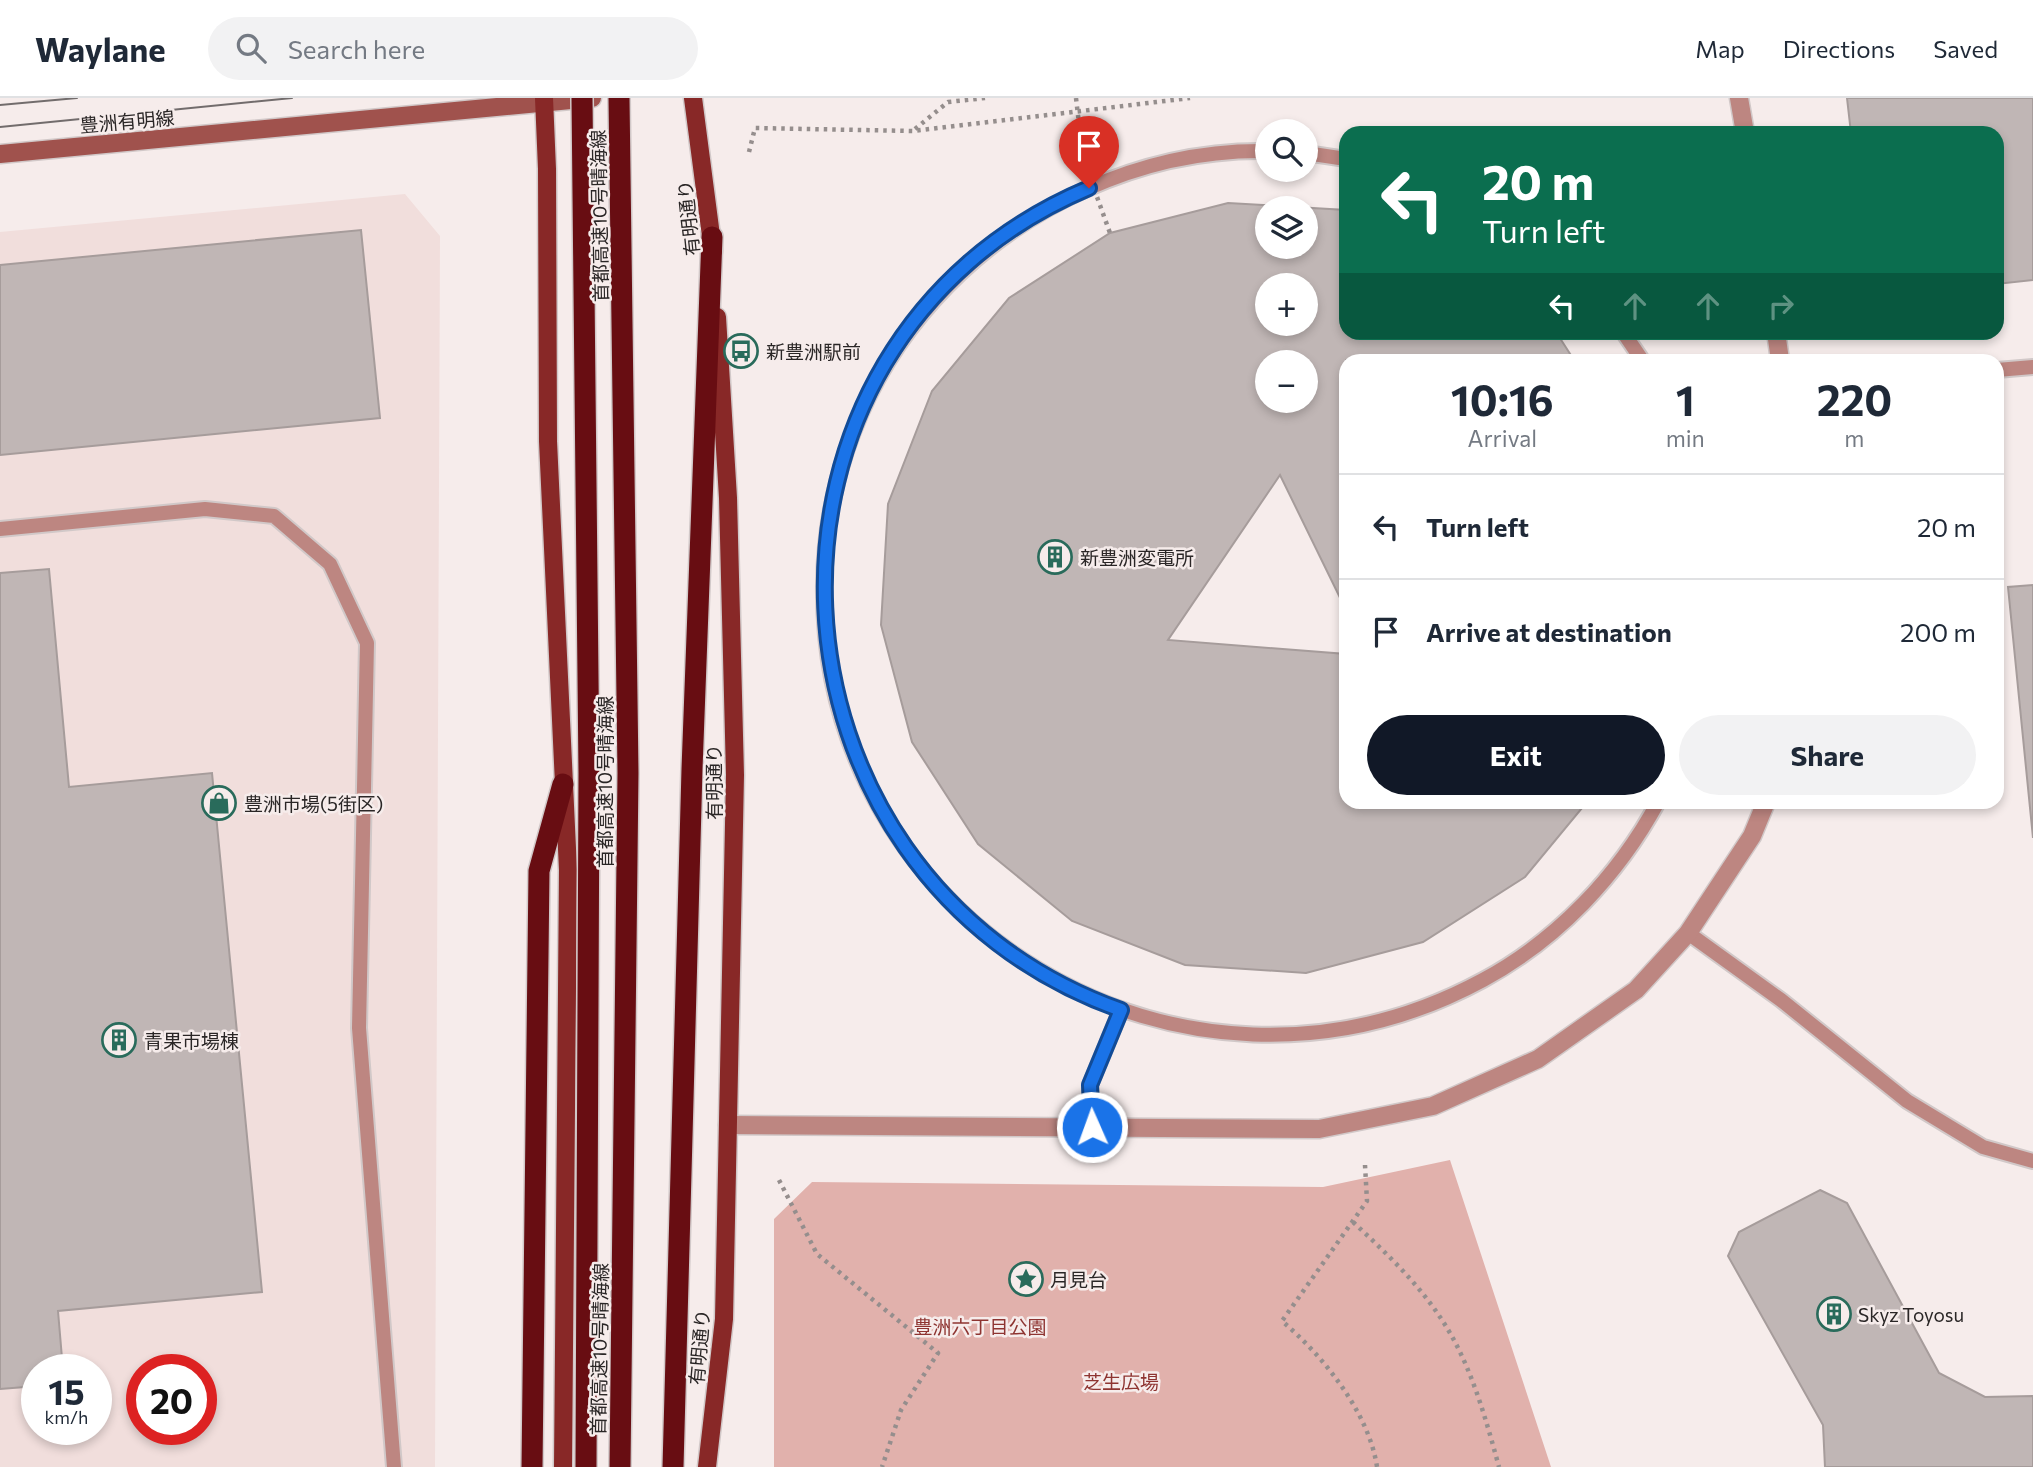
<!DOCTYPE html>
<html lang="en">
<head>
<meta charset="utf-8">
<style>
  :root { --surface:#fff; --page:#f2f2f3; --text:#1f2937; --muted:#747a83; --line:#e0e1e3; --accent:#111827 }
  body { margin:0; font-family:Commissioner,"Noto Sans JP",sans-serif; background:var(--page); color:var(--text); height:100vh; display:flex; flex-direction:column; font-size:26px; white-space:nowrap }
  * { box-sizing:border-box; margin:0 }
  p { font-size:23px; color:var(--muted) }
  .icon { flex:none; width:38px; height:38px; fill:none; stroke:currentColor; stroke-width:2; stroke-linecap:round; stroke-linejoin:round }
  .map { position:relative; flex:1; overflow:hidden }
  .sheet { position:absolute; left:1339px; top:256px; width:665px; height:455px; display:flex; flex-direction:column; background:var(--surface); border-radius:21px; box-shadow:0 4px 10px #0003 }
  .sheet>* { flex:none }
  .hud { position:absolute; left:1339px; top:28px; width:665px; height:214px; border-radius:21px; box-shadow:0 4px 10px #0003; background:#0b6e4f; color:#fff; overflow:hidden }
  .buttons { position:absolute; left:1255px; top:21px; display:grid; gap:14px }
  .buttons a { display:grid; place-items:center; width:63px; height:63px; border-radius:50%; background:var(--surface); box-shadow:0 4px 10px #0003; font-size:35px }
  .speed { position:absolute; left:21px; top:1256px; display:flex; gap:14px; font-size:35px; font-weight:700; text-align:center }
  .speed>* { display:grid; place-content:center; width:91px; height:91px; border-radius:50%; background:var(--surface); box-shadow:0 4px 10px #0003; line-height:1 }
  .speed small { font-size:18px; font-weight:400 }
  .speed .limit { border:10px solid #d22; background:#fff; color:#111 }
  .pin { position:absolute; display:grid; place-items:center; width:60px; height:60px; color:#fff; margin:-72px -30px; border-radius:50% 50% 50% 0; rotate:-45deg; box-shadow:0 0 7px #0007 }
  .pin .icon { rotate:45deg }
  .me { position:absolute; width:77px; margin:-38px; rotate:358deg; stroke-linejoin:round; filter:drop-shadow(0 0 5px #0008) }
  .turn { display:flex; align-items:center; gap:24px; height:147px; padding:0 28px; font-size:32px }
  .turn .icon { width:91px; height:91px; stroke-width:2.5 }
  .turn b { display:block; font-size:49px; line-height:60px }
  .lanes { display:flex; align-items:center; height:66px; padding:0 28px; background:#0003; justify-content:center; gap:35px; direction:ltr }
  .lanes .off { opacity:.35 }
  .eta { display:flex; justify-content:space-evenly; align-items:center; height:119px; text-align:center }
  .eta b { font-size:42px; font-weight:700; line-height:49px }
  .primary-button { display:flex; gap:14px; margin-top:auto; padding:14px 28px }
  .primary-button a { flex:1; height:80px; border-radius:42px; background:var(--accent); color:#fff; font-size:28px; font-weight:700; line-height:80px; text-align:center }
  .primary-button a+a { background:var(--page); color:var(--text) }
  ul { padding:0; list-style:none }
  li { display:flex; align-items:center; gap:21px; height:105px; padding:0 28px; border-top:2px solid var(--line) }
  li div { flex:1 }
  li b { display:block; font-size:26px }
  li em { font-style:normal }
  header { display:flex; align-items:center; gap:42px; box-sizing:border-box; height:98px; padding:0 35px; background:var(--surface); border-bottom:2px solid var(--line) }
  header strong { font-size:33px }
  nav { display:flex; gap:38px; margin-inline-start:auto; font-size:24px }
  .search { width:490px; height:63px; background:var(--page); display:flex; align-items:center; gap:18px; box-sizing:border-box; padding:0 24px; border-radius:38px; color:var(--muted); font-size:26px }
  .map>svg:first-child { display:block }
  .built { fill:#f1dedc; fill-rule:evenodd }
  .green { fill:#e1b1ac }
  .building { fill:#c0b6b5; stroke:#a69c9b; stroke-width:2; fill-rule:evenodd }
  .lines { fill:none; stroke-linecap:round; stroke-linejoin:round }
  .service-casing { stroke:#d1c8c8; stroke-width:18 }
  .tertiary-casing { stroke:#d1c8c8; stroke-width:21 }
  .secondary-casing { stroke:#d1c8c8; stroke-width:21 }
  .primary-casing { stroke:#d1c8c8; stroke-width:21 }
  .motorway-casing { stroke:#d1c8c8; stroke-width:24 }
  .path { stroke:#958e8d; stroke-width:4.5; stroke-dasharray:3.5 5; stroke-linecap:butt }
  .service { stroke:#bd8681; stroke-width:14 }
  .tertiary { stroke:#bd8681; stroke-width:18 }
  .secondary { stroke:#a0524d; stroke-width:18 }
  .primary { stroke:#882827; stroke-width:18 }
  .motorway { stroke:#680d12; stroke-width:21 }
  .tram { stroke:#726c6c; stroke-width:2 }
  .motorway-bridge-casing { stroke:#d1c8c8; stroke-width:24; stroke-linecap:butt }
  .path-bridge { stroke:#958e8d; stroke-width:4.5; stroke-dasharray:3.5 5; stroke-linecap:butt }
  .motorway-bridge { stroke:#680d12; stroke-width:21 }
  .route-casing { stroke:#114b97; stroke-width:18 }
  .route { stroke:#1a73e8; stroke-width:12 }
  .labels { text-anchor:middle; dominant-baseline:central; stroke-width:5; stroke-linejoin:round; paint-order:stroke }
  .street-label { font-size:19px; fill:#2a2626; stroke:#f6eceb }
  .poi-label { font-size:19px; fill:#2a2626; stroke:#f6eceb; text-anchor:start }
  .park-label { font-size:19px; fill:#8e3431; stroke:#f6eceb }
</style>
</head>
<body>
<header>
<strong>Waylane</strong>
<div class="search"><svg class="icon" aria-label="search" viewBox="0 0 24 24"><circle cx="10" cy="10" r="6"/><path d="M15 15l6 6"/></svg>Search here</div>
<nav><a>Map</a><a>Directions</a><a>Saved</a></nav>
</header>
<div class="map">
<svg width="2033" height="1369" viewBox="0 0 2033 1369">
  <rect width="100%" height="100%" fill="#f6eceb"/>
  <path class="built" d="M 405,96 L 440,138 L 435,1369 L 0,1369 L 0,134 ZM 37,1272 L 96,1272 L 96,1332 L 37,1332 ZM 142,1272 L 201,1272 L 201,1332 L 142,1332 Z"/>
  <path class="green" d="M 1450,1062 L 1551,1369 L 774,1369 L 774,1121 L 812,1084 L 1323,1089 Z"/>
  <g class="building">
    <path d="M 1847,0 L 2033,0 L 2033,182 L 1997,186 L 1997,35 L 1851,35 Z"/>
    <path d="M 1228,105 L 1346,112 L 1346,234 L 1556,234 L 1574,262 L 1346,262 L 1346,512 L 1280,377 L 1168,542 L 1346,556 L 1346,704 L 1587,704 L 1525,779 L 1423,844 L 1306,875 L 1185,867 L 1072,823 L 978,746 L 912,644 L 881,527 L 888,406 L 932,293 L 1009,200 L 1110,135 ZM 1267,110 L 1306,110 L 1306,149 L 1267,149 ZM 1267,187 L 1306,187 L 1306,226 L 1267,226 ZM 1267,264 L 1306,264 L 1306,303 L 1267,303 Z"/>
    <path d="M 361,132 L 380,320 L 0,357 L 0,167 Z"/>
    <path d="M 49,471 L 69,689 L 212,675 L 262,1194 L 58,1213 L 63,1272 L 37,1272 L 37,1288 L 0,1291 L 0,475 Z"/>
    <path d="M 2033,487 L 2033,740 L 2008,489 Z"/>
    <path d="M 1820,1092 L 1847,1105 L 1939,1275 L 1985,1299 L 2033,1298 L 2033,1369 L 1825,1369 L 1823,1327 L 1728,1158 L 1739,1134 Z"/>
  </g>
  <g class="lines">
    <g class="service-casing">
      <g id="service">
        <path d="M 1267,53 C 1141,51 1018,109 934,202 C 864,279 825,382 824,485 C 818,827 1184,1044 1483,882 C 1557,842 1618,778 1658,704"/>
        <path d="M 1306,55 L 1346,61"/>
        <path d="M 1623,234 L 1642,262"/>
        <path d="M 1997,272 L 2033,269"/>
        <path d="M 0,431 L 205,411 L 274,418 L 330,466 L 367,545 L 359,930 L 394,1369"/>
        <path d="M 1688,835 L 1781,902 L 1907,1003 L 1983,1049 L 2033,1063"/>
        <path d="M 1092,1029 L 1090,987 L 1121,912"/>
      </g>
    </g>
    <g class="tertiary-casing">
      <g id="tertiary">
        <path d="M 1739,0 L 1745,35"/>
        <path d="M 1776,234 L 1780,262"/>
        <path d="M 728,1027 L 1319,1031 L 1433,1008 L 1538,961 L 1636,892 L 1688,835 L 1752,738 L 1766,704"/>
      </g>
    </g>
    <g class="secondary-casing">
      <path id="secondary" d="M 0,56 L 592,0"/>
    </g>
    <g class="primary-casing">
      <g id="primary">
        <path d="M 544,0 L 547,71 L 548,343 L 568,772 L 563,1369"/>
        <path d="M 693,0 L 713,153"/>
        <path d="M 707,1369 L 724,1221 L 735,677 L 728,400 L 717,219"/>
      </g>
    </g>
    <g class="motorway-casing">
      <g id="motorway">
        <path d="M 619,0 L 628,675 L 620,1369"/>
        <path d="M 532,1369 L 539,773 L 563,686"/>
        <path d="M 673,1369 L 692,671 L 712,139"/>
      </g>
    </g>
    <g class="path">
      <path d="M 915,31 L 948,4 L 985,0"/>
      <path d="M 749,54 L 755,30 L 913,33 L 1190,0"/>
      <path d="M 1365,1067 L 1367,1103 L 1282,1223 C 1322,1257 1369,1314 1377,1369"/>
      <path d="M 779,1082 L 817,1156 L 938,1255 L 901,1312 L 882,1369"/>
      <path d="M 1353,1124 C 1384,1153 1416,1183 1440,1219 C 1470,1263 1485,1318 1499,1369"/>
    </g>
    <use href="#service" class="service"/>
    <use href="#tertiary" class="tertiary"/>
    <use href="#secondary" class="secondary"/>
    <use href="#primary" class="primary"/>
    <use href="#motorway" class="motorway"/>
    <g class="tram">
      <path d="M 0,7 L 77,0"/>
      <path d="M 0,29 L 292,0"/>
    </g>
    <g class="motorway-bridge-casing">
      <path id="motorway-bridge" d="M 582,0 L 589,675 L 586,1369"/>
    </g>
    <path class="path-bridge" d="M 1076,0 L 1083,60 L 1110,135"/>
    <use href="#motorway-bridge" class="motorway-bridge"/>
  </g>
  <g class="lines">
    <g class="route-casing">
      <path id="route" d="M 1089,90 C 718,246 746,779 1121,912 L 1090,987 L 1092,1029"/>
    </g>
    <use href="#route" class="route"/>
  </g>
  <defs>
    <g id="bus-ring" transform="scale(1.75)"><circle r="9.5" fill="#f6eceb" stroke="#296b5b" stroke-width="1.5"/><path d="M-5-6H5V4H4V6H2V4H-2V6H-4V4H-5ZM-3.5-4V0h7V-4ZM-3.5 1.2v1.5H-2V1.2ZM2 1.2v1.5H3.5V1.2Z" fill="#296b5b"/></g>
    <g id="building-ring" transform="scale(1.75)"><circle r="9.5" fill="#f6eceb" stroke="#296b5b" stroke-width="1.5"/><path d="M-4-6H4V6H1V3H-1V6H-4ZM-2.5-4.3h1.7v1.8h-1.7ZM.8-4.3h1.7v1.8H.8ZM-2.5-1h1.7V.8h-1.7ZM.8-1h1.7V.8H.8Z" fill="#296b5b"/></g>
    <g id="shop-ring" transform="scale(1.75)"><circle r="9.5" fill="#f6eceb" stroke="#296b5b" stroke-width="1.5"/><path d="M-5-2.5h2.3a2.7 3.5 0 0 1 5.4 0H5L5.5 6h-11ZM-1.5-2.5h3a1.5 2.3 0 0 0-3 0Z" fill="#296b5b"/></g>
    <g id="sight-ring" transform="scale(1.75)"><circle r="9.5" fill="#f6eceb" stroke="#296b5b" stroke-width="1.5"/><path d="M0-6L1.8-2.2L6-1.7L2.9 1.2L3.7 5.4L0 3.3L-3.7 5.4L-2.9 1.2L-6-1.7L-1.8-2.2Z" fill="#296b5b"/></g>
  </defs>
  <g fill-rule="evenodd">
    <use href="#bus-ring" x="741" y="253"/>
    <use href="#building-ring" x="1055" y="459"/>
    <use href="#shop-ring" x="219" y="705"/>
    <use href="#building-ring" x="119" y="942"/>
    <use href="#sight-ring" x="1026" y="1181"/>
    <use href="#building-ring" x="1834" y="1216"/>
  </g>
  <g class="labels">
    <g class="street-label">
      <text transform="translate(127 23) rotate(-5)">豊洲有明線</text>
      <text transform="translate(599 118) rotate(-91)">首都高速10号晴海線</text>
      <text transform="translate(688 120) rotate(-96)">有明通り</text>
      <text transform="translate(604 684) rotate(-90)">首都高速10号晴海線</text>
      <text transform="translate(713 684) rotate(-90)">有明通り</text>
      <text transform="translate(699 1249) rotate(-85)">有明通り</text>
      <text transform="translate(599 1251) rotate(-89)">首都高速10号晴海線</text>
    </g>
    <g class="poi-label">
      <text x="766" y="253">新豊洲駅前</text>
      <text x="1080" y="459">新豊洲変電所</text>
      <text x="244" y="705">豊洲市場(5街区)</text>
      <text x="144" y="942">青果市場棟</text>
      <text x="1050" y="1181">月見台</text>
      <text x="1858" y="1216">Skyz Toyosu</text>
    </g>
    <g class="park-label">
      <text x="980" y="1228">豊洲六丁目公園</text>
      <text x="1121" y="1283">芝生広場</text>
    </g>
  </g>
</svg>
<div class="buttons">
<a><svg class="icon" aria-label="search" viewBox="0 0 24 24"><circle cx="10" cy="10" r="6"/><path d="M15 15l6 6"/></svg></a>
<a><svg class="icon" aria-label="layers" viewBox="0 0 24 24"><path d="M12 4l9 5-9 5-9-5zM3 14l9 5 9-5"/></svg></a>
<a>+</a>
<a>−</a>
</div>
<div class="speed"><div>15<small>km/h</small></div><div class="limit">20</div></div>
<div class="pin" style="left:1089px;top:90px;background:#d93025"><svg class="icon" aria-label="arrive" viewBox="0 0 24 24"><path d="M6 21V4h12l-3 4 3 4H6"/></svg></div>
<svg class="me" style="left:1092px;top:1029px" viewBox="-20 -20 40 40"><circle r="17" fill="#1a73e8" stroke="#fff" stroke-width="3"/><path d="M0-11L8 9 0 5-8 9z" fill="#fff"/></svg>
<div class="hud">
<div class="turn"><svg class="icon" aria-label="left" viewBox="0 0 24 24"><path d="M17 20v-9H6M10 6l-5 5 5 5"/></svg><div><b>20 m</b>Turn left</div></div>
<div class="lanes"><svg class="icon" aria-label="left" viewBox="0 0 24 24"><path d="M17 20v-9H6M10 6l-5 5 5 5"/></svg><svg class="icon off" aria-label="ahead" viewBox="0 0 24 24"><path d="M12 20V5M6 11l6-6 6 6"/></svg><svg class="icon off" aria-label="ahead" viewBox="0 0 24 24"><path d="M12 20V5M6 11l6-6 6 6"/></svg><svg class="icon off" aria-label="right" viewBox="0 0 24 24"><path d="M7 20v-9h11M14 6l5 5-5 5"/></svg></div>
</div>
<section class="sheet">
<div class="eta">
<div><b>10:16</b><p>Arrival</p></div>
<div><b>1</b><p>min</p></div>
<div><b>220</b><p>m</p></div>
</div>
<ul>
<li><svg class="icon" aria-label="left" viewBox="0 0 24 24"><path d="M17 20v-9H6M10 6l-5 5 5 5"/></svg><div><b>Turn left</b></div><em>20 m</em></li>
<li><svg class="icon" aria-label="arrive" viewBox="0 0 24 24"><path d="M6 21V4h12l-3 4 3 4H6"/></svg><div><b>Arrive at destination</b></div><em>200 m</em></li>
</ul>
<div class="primary-button"><a>Exit</a><a>Share</a></div>
</section>
</div>
</body>
</html>
